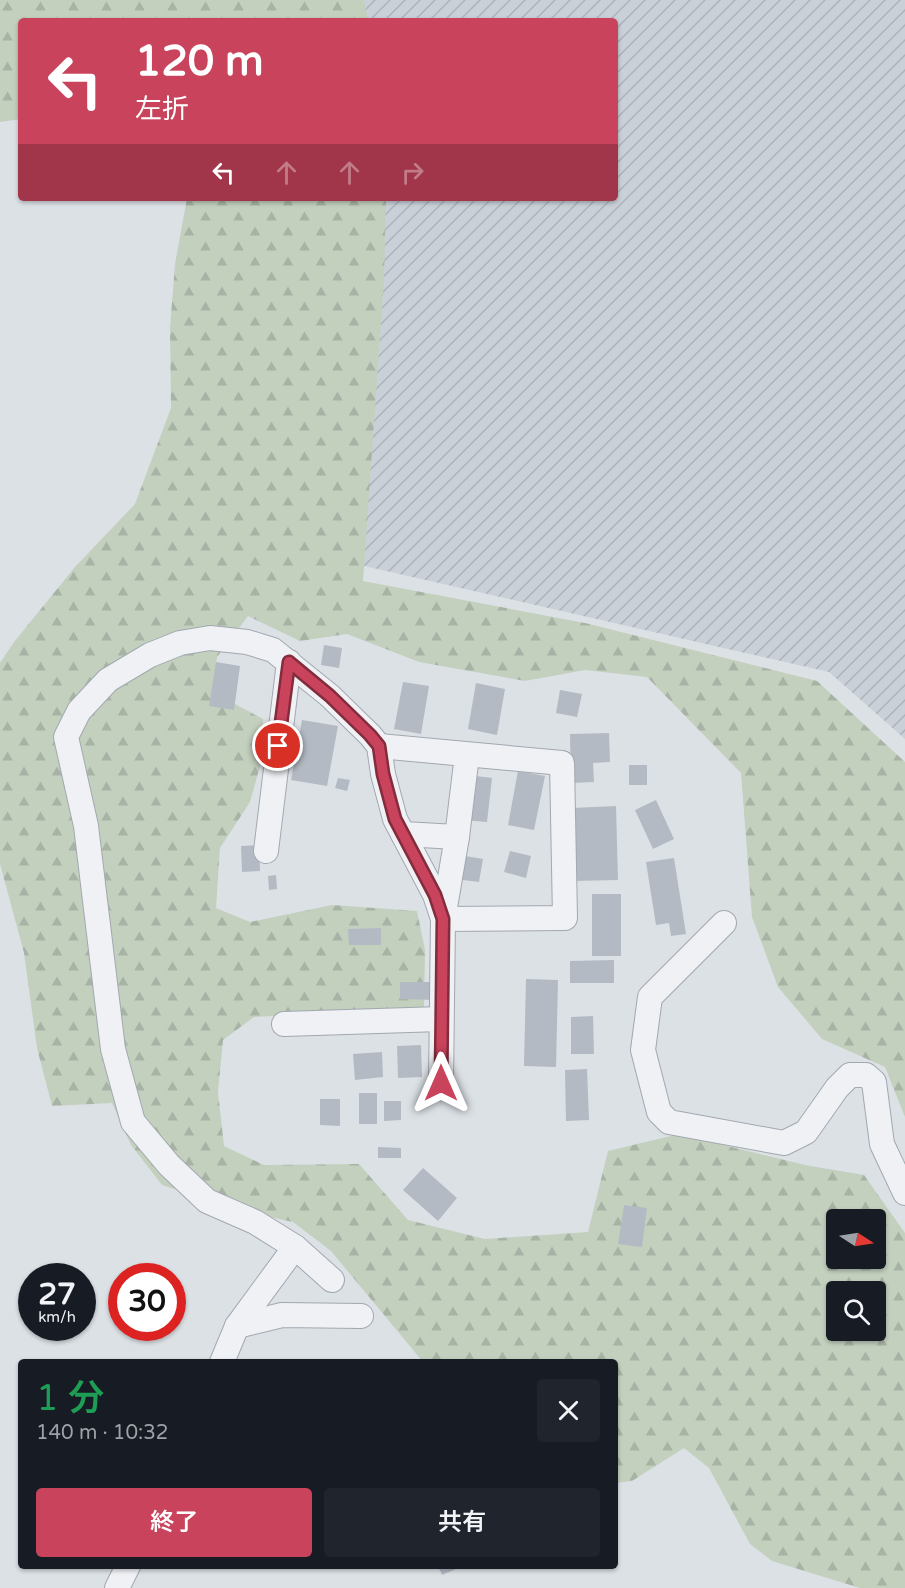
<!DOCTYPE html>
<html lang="ja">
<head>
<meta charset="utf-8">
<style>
  :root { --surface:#171b24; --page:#20242c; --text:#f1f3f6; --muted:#9ea1a6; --accent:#ca435c }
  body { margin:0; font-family:"Varela Round","Noto Sans JP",sans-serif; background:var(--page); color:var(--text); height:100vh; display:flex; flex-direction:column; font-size:22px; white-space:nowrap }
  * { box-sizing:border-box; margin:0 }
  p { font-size:20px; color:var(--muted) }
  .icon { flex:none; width:33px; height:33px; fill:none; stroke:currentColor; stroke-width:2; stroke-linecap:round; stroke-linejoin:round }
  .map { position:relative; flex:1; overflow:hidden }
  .drawer { position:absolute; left:18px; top:1359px; width:600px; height:210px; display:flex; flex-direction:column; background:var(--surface); border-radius:6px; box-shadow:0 2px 4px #0004 }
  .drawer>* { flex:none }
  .guide { position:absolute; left:18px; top:18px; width:600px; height:183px; border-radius:6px; box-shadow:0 2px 4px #0004; background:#ca435c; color:#fff; overflow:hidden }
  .needle { width:39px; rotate:102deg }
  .fabs { position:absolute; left:826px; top:1209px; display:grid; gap:12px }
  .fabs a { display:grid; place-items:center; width:60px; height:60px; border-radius:6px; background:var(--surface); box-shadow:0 2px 4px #0004; font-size:30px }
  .speed { position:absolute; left:18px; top:1263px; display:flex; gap:12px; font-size:30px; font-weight:700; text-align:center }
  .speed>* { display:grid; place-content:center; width:78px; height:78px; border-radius:50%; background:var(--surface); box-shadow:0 2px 4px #0004; line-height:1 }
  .speed small { font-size:15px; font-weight:400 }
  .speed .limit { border:9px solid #d22; background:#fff; color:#111 }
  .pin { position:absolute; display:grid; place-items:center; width:51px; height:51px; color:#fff; margin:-26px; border:3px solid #fff; border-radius:50%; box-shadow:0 2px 6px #0007 }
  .me { position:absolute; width:66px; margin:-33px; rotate:0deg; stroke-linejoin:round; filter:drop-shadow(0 0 4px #0008) }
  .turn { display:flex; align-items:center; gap:21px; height:126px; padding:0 18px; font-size:27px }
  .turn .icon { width:78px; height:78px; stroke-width:2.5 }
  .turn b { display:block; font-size:42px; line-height:51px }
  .lanes { display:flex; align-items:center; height:57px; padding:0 18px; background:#0003; justify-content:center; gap:30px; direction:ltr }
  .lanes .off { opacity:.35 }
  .round { display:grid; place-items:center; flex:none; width:63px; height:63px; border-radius:6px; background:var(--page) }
  .summary { display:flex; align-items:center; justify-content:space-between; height:102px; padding:0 18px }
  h1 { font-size:36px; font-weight:600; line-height:45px; color:#1e9e55 }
  .primary-button { display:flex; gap:12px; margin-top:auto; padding:12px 18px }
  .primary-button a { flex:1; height:69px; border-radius:6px; background:var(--accent); color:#fff; font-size:24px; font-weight:600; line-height:69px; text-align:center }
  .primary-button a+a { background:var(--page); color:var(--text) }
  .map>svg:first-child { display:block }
  .industrial { fill:url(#industrial-furrows) }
  .forest { fill:url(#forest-firs); fill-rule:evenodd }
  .building { fill:#b4bac3 }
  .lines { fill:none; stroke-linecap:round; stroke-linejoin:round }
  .minor-casing { stroke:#a2a8b0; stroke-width:26 }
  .minor { stroke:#eff1f5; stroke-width:24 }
  .route-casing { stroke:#832c3c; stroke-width:15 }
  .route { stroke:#ca435c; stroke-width:10 }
</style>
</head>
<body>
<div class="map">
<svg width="905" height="1588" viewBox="0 0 905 1588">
  <defs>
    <pattern id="industrial-furrows" width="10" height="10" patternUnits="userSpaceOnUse" patternTransform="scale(1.5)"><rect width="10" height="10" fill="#cad0d8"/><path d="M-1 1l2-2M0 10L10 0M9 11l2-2" fill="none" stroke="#adb3ba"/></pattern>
    <pattern id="forest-firs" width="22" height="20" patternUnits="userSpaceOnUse" patternTransform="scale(1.5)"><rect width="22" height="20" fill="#c3d0be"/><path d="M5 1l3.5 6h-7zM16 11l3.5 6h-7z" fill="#a7b3a4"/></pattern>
  </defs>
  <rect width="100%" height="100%" fill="#dce1e6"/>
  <path class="industrial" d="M 334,0 L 905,0 L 905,739 L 829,672 L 338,560 L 342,198 L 615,198 L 615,21 L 335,21 Z"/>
  <g class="forest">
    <path d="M 0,0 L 364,0 L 368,21 L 21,21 L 21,119 L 0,122 Z"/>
    <path d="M 187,198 L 386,198 L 384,279 L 363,581 L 585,623 L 817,681 L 905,762 L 905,1117 L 885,1067 L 822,1039 L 778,987 L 752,917 L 741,773 L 647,677 L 585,670 L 525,681 L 419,662 L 347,634 L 300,641 L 248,616 L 217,657 L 213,692 L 263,719 L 262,759 L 250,802 L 220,848 L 216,908 L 250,922 L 332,905 L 417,911 L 425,950 L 424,1008 L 254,1017 L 223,1040 L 218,1092 L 224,1146 L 264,1165 L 359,1164 L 408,1220 L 485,1239 L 588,1232 L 608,1151 L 679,1134 L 805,1165 L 864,1175 L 905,1233 L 905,1588 L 860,1588 L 772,1561 L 750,1544 L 709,1468 L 684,1448 L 632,1481 L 615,1483 L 615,1362 L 423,1362 L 331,1251 L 293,1222 L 238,1210 L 162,1185 L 131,1145 L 112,1103 L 52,1106 L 37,1048 L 24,953 L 0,864 L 0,663 L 14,642 L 75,567 L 135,504 L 171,408 L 170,328 L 175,264 ZM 837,1220 L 876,1220 L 876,1258 L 837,1258 ZM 837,1292 L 876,1292 L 876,1330 L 837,1330 Z"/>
  </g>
  <g class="building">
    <path d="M 324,645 L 342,648 L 339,668 L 321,665 Z"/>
    <path d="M 216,662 L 240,666 L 234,710 L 209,706 Z"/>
    <path d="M 403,682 L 429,686 L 421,734 L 394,729 Z"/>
    <path d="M 476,683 L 505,689 L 497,735 L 468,729 Z"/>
    <path d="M 560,690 L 582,694 L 577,717 L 556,713 Z"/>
    <path d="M 302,720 L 338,726 L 327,786 L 291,780 Z"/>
    <path d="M 609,733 L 610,762 L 593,763 L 594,782 L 571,783 L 570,734 Z"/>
    <rect x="629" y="765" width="18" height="20"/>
    <path d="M 518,771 L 545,776 L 534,830 L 508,825 Z"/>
    <path d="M 468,775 L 492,778 L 487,822 L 463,820 Z"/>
    <path d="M 338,778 L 350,780 L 347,791 L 335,788 Z"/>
    <path d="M 656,800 L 674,839 L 653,849 L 635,810 Z"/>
    <path d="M 616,806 L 618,880 L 574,881 L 572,808 Z"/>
    <path d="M 259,845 L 260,871 L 242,872 L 241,846 Z"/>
    <path d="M 510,851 L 531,856 L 526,878 L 504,872 Z"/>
    <path d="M 459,855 L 483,859 L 479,882 L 455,879 Z"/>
    <path d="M 674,858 L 686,934 L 671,936 L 669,923 L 656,925 L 646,862 Z"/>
    <path d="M 276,875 L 277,889 L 269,890 L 268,876 Z"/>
    <rect x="592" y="894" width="29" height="62"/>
    <path d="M 381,928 L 381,945 L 349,945 L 348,929 Z"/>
    <path d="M 614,960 L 614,983 L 570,983 L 570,961 Z"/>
    <path d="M 526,979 L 558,980 L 556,1067 L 524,1066 Z"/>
    <path d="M 400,982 L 435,982 L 435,1000 L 400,999 Z"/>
    <path d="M 593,1016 L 594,1054 L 571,1054 L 571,1017 Z"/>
    <path d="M 421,1045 L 422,1077 L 398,1078 L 397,1046 Z"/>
    <path d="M 382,1052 L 383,1077 L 355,1080 L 353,1054 Z"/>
    <path d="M 587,1069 L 589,1120 L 566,1121 L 565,1070 Z"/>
    <rect x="359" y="1093" width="18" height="31"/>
    <path d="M 320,1099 L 340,1099 L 340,1126 L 320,1125 Z"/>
    <path d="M 384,1101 L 401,1101 L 401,1120 L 384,1121 Z"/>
    <path d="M 378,1147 L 401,1148 L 401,1158 L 378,1158 Z"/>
    <path d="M 423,1168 L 457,1198 L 438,1221 L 403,1190 Z"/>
    <path d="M 624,1205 L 647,1208 L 642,1247 L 618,1244 Z"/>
    <path d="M 438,1566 L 463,1566 L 442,1575 Z"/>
  </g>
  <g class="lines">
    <g class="minor-casing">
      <g id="minor">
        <path d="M 379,746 L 562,763 L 565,918 L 443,919 L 457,837 L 467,755"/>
        <path d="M 403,834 L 457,837"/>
        <path d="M 266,851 L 289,662"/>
        <path d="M 724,923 L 650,997 L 643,1050 L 659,1112 L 669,1122 L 784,1143 L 806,1132 L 837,1088 L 850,1075 L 866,1075 L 874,1082 L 882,1144 L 905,1193"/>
        <path d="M 284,1024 L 441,1019"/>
        <path d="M 332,1280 L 295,1247 L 255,1222 L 207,1201 L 169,1165 L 133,1122 L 113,1049 L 86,826 L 66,737 L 79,711 L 108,680 L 150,655 L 180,643 L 210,638 L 247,642 L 273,650 L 330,696 L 370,735 L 379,746 L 383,774 L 395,819 L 435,895 L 443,919 L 441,1083"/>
        <path d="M 237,1326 L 282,1315 L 361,1316"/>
        <path d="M 222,1362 L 237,1326 L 295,1247"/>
        <path d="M 117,1588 L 128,1566"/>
      </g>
    </g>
    <use href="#minor" class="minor"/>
  </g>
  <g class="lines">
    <g class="route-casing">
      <path id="route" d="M 278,746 L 289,662 L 330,696 L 370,735 L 379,746 L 383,774 L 395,819 L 435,895 L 443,919 L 441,1083"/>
    </g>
    <use href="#route" class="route"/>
  </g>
</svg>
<div class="fabs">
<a><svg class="needle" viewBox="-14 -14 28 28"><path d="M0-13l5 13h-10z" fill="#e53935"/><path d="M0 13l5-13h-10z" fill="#9ea1a6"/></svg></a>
<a><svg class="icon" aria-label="search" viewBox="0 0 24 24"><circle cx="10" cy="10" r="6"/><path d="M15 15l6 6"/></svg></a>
</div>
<div class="speed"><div>27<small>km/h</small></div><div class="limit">30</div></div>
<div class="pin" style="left:278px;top:746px;background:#d93025"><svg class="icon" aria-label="arrive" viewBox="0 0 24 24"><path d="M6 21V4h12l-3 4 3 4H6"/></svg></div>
<svg class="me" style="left:441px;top:1083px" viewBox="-20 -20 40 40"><path d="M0-17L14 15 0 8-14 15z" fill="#ca435c" stroke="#fff" stroke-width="4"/></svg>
<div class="guide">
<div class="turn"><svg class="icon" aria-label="left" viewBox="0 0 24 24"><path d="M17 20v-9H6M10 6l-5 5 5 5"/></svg><div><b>120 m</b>左折</div></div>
<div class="lanes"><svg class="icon" aria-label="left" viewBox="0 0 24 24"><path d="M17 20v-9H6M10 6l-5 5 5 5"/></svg><svg class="icon off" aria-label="ahead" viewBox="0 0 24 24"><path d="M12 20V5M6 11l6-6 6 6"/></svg><svg class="icon off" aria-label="ahead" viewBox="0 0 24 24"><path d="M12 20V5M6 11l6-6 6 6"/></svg><svg class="icon off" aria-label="right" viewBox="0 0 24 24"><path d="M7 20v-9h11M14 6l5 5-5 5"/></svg></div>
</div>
<section class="drawer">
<div class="summary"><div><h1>1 分</h1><p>140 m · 10:32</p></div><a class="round"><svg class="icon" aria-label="close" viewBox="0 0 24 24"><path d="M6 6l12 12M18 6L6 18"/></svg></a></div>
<div class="primary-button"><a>終了</a><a>共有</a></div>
</section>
</div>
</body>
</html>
